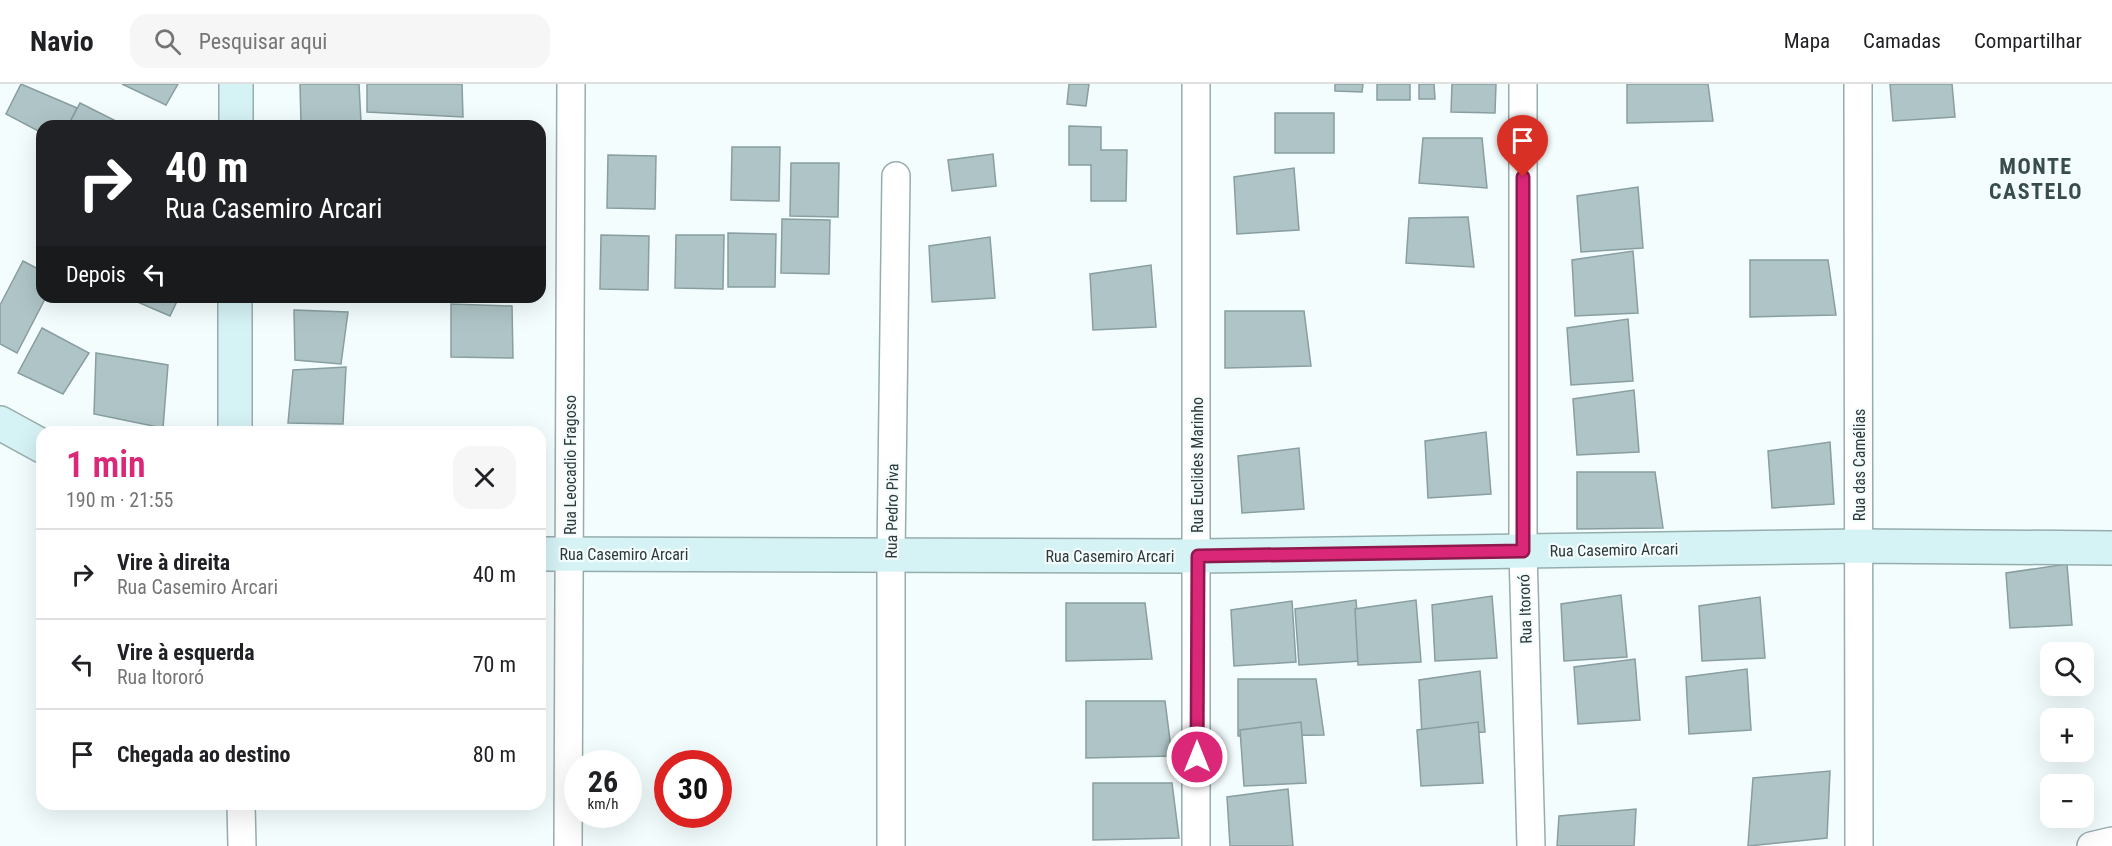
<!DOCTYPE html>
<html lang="pt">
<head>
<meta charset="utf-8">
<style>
  :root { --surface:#fff; --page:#f6f6f6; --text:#202124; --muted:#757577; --line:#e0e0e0; --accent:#db2777 }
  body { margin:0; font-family:"Roboto Condensed",sans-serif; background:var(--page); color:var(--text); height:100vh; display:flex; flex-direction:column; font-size:22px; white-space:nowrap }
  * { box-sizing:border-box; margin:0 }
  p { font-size:20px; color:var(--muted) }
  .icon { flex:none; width:33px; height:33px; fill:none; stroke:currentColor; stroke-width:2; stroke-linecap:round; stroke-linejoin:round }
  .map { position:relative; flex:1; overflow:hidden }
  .panel { position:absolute; left:36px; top:342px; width:510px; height:384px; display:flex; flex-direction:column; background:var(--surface); border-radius:18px; box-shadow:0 6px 24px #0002 }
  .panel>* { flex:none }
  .top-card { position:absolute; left:36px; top:36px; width:510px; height:183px; border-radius:18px; box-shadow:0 6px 24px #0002; background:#202124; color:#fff; overflow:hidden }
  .buttons { position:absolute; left:2040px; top:558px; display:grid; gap:12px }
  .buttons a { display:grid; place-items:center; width:54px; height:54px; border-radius:12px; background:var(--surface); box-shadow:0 6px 24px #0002; font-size:30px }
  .speed { position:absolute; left:564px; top:666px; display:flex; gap:12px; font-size:30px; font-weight:700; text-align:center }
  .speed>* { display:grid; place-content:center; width:78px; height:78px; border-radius:50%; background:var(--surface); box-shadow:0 6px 24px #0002; line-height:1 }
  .speed small { font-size:15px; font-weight:400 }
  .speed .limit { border:9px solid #d22; background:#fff; color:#111 }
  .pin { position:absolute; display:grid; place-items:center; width:51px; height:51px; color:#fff; margin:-62px -26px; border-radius:50% 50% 50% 0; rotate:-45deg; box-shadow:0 0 6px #0007 }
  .pin .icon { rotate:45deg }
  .me { position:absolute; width:66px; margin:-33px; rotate:0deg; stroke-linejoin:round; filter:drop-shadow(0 0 4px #0008) }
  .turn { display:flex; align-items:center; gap:21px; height:126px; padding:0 30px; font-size:27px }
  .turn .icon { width:78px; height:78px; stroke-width:2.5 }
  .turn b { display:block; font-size:42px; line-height:51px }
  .then { display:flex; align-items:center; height:57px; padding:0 30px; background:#0003; gap:12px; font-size:22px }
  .round { display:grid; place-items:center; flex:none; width:63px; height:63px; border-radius:18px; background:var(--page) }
  .overview { display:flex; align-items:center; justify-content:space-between; height:102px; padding:0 30px }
  h1 { font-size:36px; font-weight:600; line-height:45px; color:var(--accent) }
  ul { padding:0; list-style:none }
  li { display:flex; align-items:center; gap:18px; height:90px; padding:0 30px; border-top:2px solid var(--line) }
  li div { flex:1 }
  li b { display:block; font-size:22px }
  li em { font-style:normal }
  header { display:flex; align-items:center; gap:36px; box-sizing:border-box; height:84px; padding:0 30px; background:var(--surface); border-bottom:2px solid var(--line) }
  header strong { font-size:28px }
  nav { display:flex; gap:33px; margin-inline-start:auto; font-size:21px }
  .search { width:420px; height:54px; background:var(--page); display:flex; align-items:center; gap:15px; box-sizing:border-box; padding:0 21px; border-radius:18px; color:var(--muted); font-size:22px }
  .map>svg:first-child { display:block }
  .building { fill:#aec4c6; stroke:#889ea0; stroke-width:1.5 }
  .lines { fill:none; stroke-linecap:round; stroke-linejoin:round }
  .street-casing { stroke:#96adae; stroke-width:30 }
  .secondary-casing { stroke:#96adae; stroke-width:36 }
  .street { stroke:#fff; stroke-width:27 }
  .secondary { stroke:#d5f2f4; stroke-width:33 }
  .route-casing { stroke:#8e194d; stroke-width:15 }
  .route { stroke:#db2777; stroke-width:10 }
  .labels { text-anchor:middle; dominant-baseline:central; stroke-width:4.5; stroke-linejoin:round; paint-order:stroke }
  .street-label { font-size:16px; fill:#2f3838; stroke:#f4fdfe }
  .district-label { font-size:22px; font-weight:bold; letter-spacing:1.5px; fill:#384c4e; stroke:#f4fdfe }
</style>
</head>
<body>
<header>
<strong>Navio</strong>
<div class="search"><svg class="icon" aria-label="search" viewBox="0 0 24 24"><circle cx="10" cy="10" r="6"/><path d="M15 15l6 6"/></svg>Pesquisar aqui</div>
<nav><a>Mapa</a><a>Camadas</a><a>Compartilhar</a></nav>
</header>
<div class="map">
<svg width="2112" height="762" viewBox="0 0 2112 762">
  <rect width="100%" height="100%" fill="#f4fdfe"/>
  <g class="building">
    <path d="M 21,0 L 77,24 L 68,42 L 42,42 L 42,49 L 6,30 Z"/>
    <path d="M 122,0 L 178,0 L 166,21 Z"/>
    <path d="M 300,0 L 359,0 L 361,38 L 301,40 Z"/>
    <path d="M 367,0 L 462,0 L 463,33 L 367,28 Z"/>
    <path d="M 1069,0 L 1089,0 L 1086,22 L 1067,20 Z"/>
    <path d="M 1335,0 L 1363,0 L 1362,8 L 1335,7 Z"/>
    <rect x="1377" y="0" width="33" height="16"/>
    <path d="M 1419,0 L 1434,0 L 1435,15 L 1419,15 Z"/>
    <path d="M 1452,0 L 1496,0 L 1495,29 L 1451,28 Z"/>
    <path d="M 1627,0 L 1708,0 L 1713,37 L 1627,39 Z"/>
    <path d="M 1890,0 L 1952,0 L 1955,33 L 1893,37 Z"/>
    <path d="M 80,19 L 114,36 L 110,42 L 68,42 Z"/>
    <rect x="1275" y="29" width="59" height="40"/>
    <rect x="453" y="38" width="51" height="4"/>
    <path d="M 301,40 L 356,41 L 301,42 Z"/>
    <path d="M 1069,42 L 1101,43 L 1101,66 L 1127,66 L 1126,117 L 1091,117 L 1091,81 L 1069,81 Z"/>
    <path d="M 1423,54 L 1482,54 L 1487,104 L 1419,99 Z"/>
    <path d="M 732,63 L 780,63 L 779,117 L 731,116 Z"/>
    <path d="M 993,70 L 996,102 L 952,107 L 948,76 Z"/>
    <path d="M 608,71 L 656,72 L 655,125 L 607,124 Z"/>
    <path d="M 791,79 L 839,79 L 838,133 L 790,132 Z"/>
    <path d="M 1294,84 L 1299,146 L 1237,150 L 1234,93 Z"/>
    <path d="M 1638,103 L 1643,164 L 1581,168 L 1577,112 Z"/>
    <path d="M 1468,133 L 1474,183 L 1406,179 L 1409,134 Z"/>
    <path d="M 782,135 L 830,136 L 829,190 L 781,189 Z"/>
    <path d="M 728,149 L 776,150 L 775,203 L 728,203 Z"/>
    <path d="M 601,151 L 649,152 L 648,206 L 600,205 Z"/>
    <path d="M 676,151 L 724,151 L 723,205 L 675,204 Z"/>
    <path d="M 990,153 L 995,214 L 932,218 L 929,162 Z"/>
    <path d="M 1633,167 L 1638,229 L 1575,232 L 1572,176 Z"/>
    <path d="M 1750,176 L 1828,176 L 1836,231 L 1750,233 Z"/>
    <path d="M 23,177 L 42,187 L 42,213 L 46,213 L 17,269 L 0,260 L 0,221 Z"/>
    <path d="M 1151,181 L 1156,243 L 1093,246 L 1090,190 Z"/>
    <path d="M 126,213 L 179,213 L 170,232 Z"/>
    <path d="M 467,213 L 503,213 L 503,217 Z"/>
    <path d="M 451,220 L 512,222 L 513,274 L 451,273 Z"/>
    <path d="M 294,226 L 348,228 L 341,280 L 295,276 Z"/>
    <path d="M 1225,227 L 1304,227 L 1311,282 L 1225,284 Z"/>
    <path d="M 1628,235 L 1633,297 L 1571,301 L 1567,244 Z"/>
    <path d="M 42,244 L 89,269 L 63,310 L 18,289 Z"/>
    <path d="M 96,269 L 168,281 L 163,344 L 94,330 Z"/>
    <path d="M 346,283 L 343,340 L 288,339 L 293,286 Z"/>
    <path d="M 1634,306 L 1639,368 L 1577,371 L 1573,315 Z"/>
    <path d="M 1486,348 L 1491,410 L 1428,414 L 1425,357 Z"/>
    <path d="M 1830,358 L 1834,420 L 1772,424 L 1768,367 Z"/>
    <path d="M 1299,364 L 1304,425 L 1242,429 L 1238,372 Z"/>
    <path d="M 1577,388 L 1655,388 L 1663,444 L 1577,445 Z"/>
    <path d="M 2067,480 L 2072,541 L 2010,544 L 2006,489 Z"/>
    <path d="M 1621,511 L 1627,573 L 1564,577 L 1561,520 Z"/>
    <path d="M 1492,512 L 1497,574 L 1435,577 L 1432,521 Z"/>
    <path d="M 1760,513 L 1765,574 L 1702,577 L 1699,522 Z"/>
    <path d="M 1356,516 L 1361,577 L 1299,581 L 1295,525 Z"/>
    <path d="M 1416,516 L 1421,578 L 1358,581 L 1355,525 Z"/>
    <path d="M 1292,517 L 1296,578 L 1234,582 L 1231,526 Z"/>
    <path d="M 1066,519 L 1145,519 L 1152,575 L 1066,577 Z"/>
    <path d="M 1635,575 L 1640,636 L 1578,640 L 1574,583 Z"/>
    <path d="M 1747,585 L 1751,646 L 1689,650 L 1686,593 Z"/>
    <path d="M 1480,587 L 1485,648 L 1422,651 L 1419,596 Z"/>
    <path d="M 1238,595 L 1316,595 L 1324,651 L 1238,652 Z"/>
    <path d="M 1086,617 L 1165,617 L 1172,672 L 1086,674 Z"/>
    <path d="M 1301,638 L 1306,699 L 1244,702 L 1240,646 Z"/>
    <path d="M 1478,638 L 1483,699 L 1421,702 L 1417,646 Z"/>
    <path d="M 1830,687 L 1827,754 L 1748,762 L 1753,694 Z"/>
    <path d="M 1093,699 L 1172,699 L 1179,754 L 1093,756 Z"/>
    <path d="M 1288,705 L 1293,762 L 1230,762 L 1227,713 Z"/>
    <path d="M 1636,725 L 1634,762 L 1557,762 L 1559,732 Z"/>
  </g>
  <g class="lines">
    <g class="street-casing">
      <g id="street">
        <path d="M 1196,0 L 1196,762"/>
        <path d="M 1523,0 L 1523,467 L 1531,762"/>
        <path d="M 1858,0 L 1859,762"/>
        <path d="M 241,720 L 242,762"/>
        <path d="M 568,762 L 571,0"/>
        <path d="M 891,762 L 891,471 L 896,92"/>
        <path d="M 2091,762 L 2112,757"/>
      </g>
    </g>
    <g class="secondary-casing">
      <g id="secondary">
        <path d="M 236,42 L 236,0"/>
        <path d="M 0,339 L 42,362"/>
        <path d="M 235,348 L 235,213"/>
        <path d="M 540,470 L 1198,472 L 1859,462 L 2112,464"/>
      </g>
    </g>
    <use href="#street" class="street"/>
    <use href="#secondary" class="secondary"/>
  </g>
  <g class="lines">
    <g class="route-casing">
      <path id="route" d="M 1197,673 L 1198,472 L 1523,467 L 1523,93"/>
    </g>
    <use href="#route" class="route"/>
  </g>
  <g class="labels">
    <g class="street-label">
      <text transform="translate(570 381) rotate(-90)">Rua Leocadio Fragoso</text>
      <text transform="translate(1197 381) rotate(-90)">Rua Euclides Marinho</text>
      <text transform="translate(1859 381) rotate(-90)">Rua das Camélias</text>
      <text transform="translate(892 427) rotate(-89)">Rua Pedro Piva</text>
      <text transform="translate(1614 466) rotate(-1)">Rua Casemiro Arcari</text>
      <text x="624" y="470">Rua Casemiro Arcari</text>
      <text x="1110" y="472">Rua Casemiro Arcari</text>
      <text transform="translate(1525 525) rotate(-92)">Rua Itororó</text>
    </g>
    <g class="district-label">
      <text x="2036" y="82">MONTE<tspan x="2036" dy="25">CASTELO</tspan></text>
    </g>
  </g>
</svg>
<div class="buttons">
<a><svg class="icon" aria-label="search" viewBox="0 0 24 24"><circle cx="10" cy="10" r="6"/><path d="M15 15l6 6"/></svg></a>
<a>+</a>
<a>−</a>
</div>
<div class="speed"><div>26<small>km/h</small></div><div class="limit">30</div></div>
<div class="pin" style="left:1523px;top:93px;background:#d93025"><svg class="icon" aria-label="arrive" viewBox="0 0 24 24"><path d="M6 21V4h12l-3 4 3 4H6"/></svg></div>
<svg class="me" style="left:1197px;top:673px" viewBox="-20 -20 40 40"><circle r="17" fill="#db2777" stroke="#fff" stroke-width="3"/><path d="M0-11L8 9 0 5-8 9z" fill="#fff"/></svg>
<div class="top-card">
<div class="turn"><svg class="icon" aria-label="right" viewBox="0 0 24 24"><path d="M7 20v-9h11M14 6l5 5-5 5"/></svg><div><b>40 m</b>Rua Casemiro Arcari</div></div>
<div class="then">Depois<svg class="icon" aria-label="left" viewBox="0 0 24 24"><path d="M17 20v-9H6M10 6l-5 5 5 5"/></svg></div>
</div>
<section class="panel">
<div class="overview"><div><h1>1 min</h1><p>190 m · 21:55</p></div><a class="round"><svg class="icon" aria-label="close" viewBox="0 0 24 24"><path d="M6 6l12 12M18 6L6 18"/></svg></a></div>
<ul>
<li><svg class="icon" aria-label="right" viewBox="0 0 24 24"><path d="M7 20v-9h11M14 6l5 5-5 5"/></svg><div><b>Vire à direita</b><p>Rua Casemiro Arcari</p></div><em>40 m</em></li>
<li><svg class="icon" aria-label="left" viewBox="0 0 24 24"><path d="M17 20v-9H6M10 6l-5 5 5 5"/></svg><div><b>Vire à esquerda</b><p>Rua Itororó</p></div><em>70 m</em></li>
<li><svg class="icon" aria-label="arrive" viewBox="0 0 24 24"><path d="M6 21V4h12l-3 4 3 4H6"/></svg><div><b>Chegada ao destino</b></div><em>80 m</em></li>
</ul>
</section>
</div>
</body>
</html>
